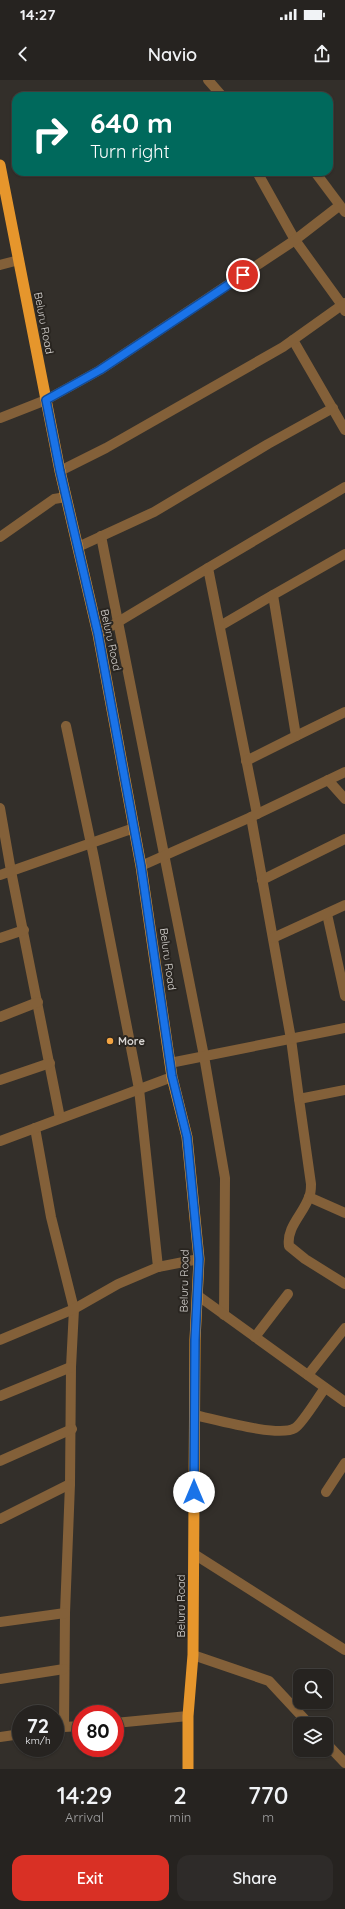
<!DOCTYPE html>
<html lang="en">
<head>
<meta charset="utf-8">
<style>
  :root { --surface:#262320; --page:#2e2b29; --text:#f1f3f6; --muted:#a4a4a5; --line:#42403e; --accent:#d93025 }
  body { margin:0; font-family:Quicksand,sans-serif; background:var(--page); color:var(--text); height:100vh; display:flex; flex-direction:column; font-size:15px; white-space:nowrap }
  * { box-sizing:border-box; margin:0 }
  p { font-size:13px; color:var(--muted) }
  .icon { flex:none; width:22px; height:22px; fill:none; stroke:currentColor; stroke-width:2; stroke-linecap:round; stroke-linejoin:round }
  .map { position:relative; height:1689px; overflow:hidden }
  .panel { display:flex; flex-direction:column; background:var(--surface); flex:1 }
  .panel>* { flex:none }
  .guide { position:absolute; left:12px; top:12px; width:321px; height:84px; border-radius:12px; box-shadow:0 1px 3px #0004,0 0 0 1px var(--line); background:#00695c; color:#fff; overflow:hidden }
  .buttons { position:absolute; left:293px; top:1589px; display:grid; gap:8px }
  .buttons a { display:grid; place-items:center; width:40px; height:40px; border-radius:8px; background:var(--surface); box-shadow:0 1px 3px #0004,0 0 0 1px var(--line); font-size:20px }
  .speed { position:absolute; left:12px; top:1625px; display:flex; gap:8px; font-size:20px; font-weight:700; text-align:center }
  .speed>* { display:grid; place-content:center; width:52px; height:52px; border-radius:50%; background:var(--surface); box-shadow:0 1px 3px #0004,0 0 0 1px var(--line); line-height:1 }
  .speed small { font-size:10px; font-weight:400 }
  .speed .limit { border:6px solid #d22; background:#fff; color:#111 }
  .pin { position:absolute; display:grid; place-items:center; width:34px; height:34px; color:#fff; margin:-17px; border:2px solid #fff; border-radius:50%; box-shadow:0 1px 4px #0007 }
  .me { position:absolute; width:44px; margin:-22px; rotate:0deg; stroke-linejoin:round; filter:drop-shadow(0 0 3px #0008) }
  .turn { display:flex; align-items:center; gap:14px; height:84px; padding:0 12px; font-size:18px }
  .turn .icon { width:52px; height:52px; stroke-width:2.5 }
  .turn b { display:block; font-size:28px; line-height:34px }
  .eta { display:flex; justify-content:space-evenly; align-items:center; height:68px; text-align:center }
  .eta b { font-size:24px; font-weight:600; line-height:28px }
  .button { display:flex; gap:8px; margin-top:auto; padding:8px 12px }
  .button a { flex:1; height:46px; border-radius:12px; background:var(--accent); color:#fff; font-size:16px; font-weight:600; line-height:46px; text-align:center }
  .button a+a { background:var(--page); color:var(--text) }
  .status { display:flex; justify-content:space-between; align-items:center; height:28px; padding:0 20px; background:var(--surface); direction:ltr }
  .status svg { height:11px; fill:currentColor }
  header { display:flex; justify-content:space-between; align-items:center; height:52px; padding:0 12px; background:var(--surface); font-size:18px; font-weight:600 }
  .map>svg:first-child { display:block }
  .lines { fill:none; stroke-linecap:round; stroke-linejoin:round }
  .minor { stroke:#836039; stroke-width:10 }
  .tertiary { stroke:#836039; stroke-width:10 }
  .trunk { stroke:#e6962c; stroke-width:11 }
  .route-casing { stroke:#114b97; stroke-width:10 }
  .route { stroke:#1a73e8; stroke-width:7 }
  .poi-dot { fill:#f3a442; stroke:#292520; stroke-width:1.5 }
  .labels { text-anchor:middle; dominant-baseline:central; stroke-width:4; stroke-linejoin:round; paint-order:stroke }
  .street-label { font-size:11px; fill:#d8d5d2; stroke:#292520 }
  .poi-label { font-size:11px; font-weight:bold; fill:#d8d5d2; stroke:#292520; text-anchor:start }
</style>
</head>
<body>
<div class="status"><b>14:27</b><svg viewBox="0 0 49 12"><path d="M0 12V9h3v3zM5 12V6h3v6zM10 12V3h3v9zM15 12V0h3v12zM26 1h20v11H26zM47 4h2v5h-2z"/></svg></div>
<header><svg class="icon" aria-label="back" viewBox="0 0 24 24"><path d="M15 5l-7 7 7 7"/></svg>Navio<svg class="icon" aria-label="share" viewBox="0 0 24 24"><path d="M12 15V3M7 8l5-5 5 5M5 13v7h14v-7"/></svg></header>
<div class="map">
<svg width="345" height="1689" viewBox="0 0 345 1689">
  <rect width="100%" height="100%" fill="#332f2a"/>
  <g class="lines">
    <g class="minor">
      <path d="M 208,0 L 222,16"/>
      <path d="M 257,92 L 295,160 L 342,225 L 345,223"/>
      <path d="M 315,92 L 345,132"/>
      <path d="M 0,185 L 19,180"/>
      <path d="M 293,260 L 345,350"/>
      <path d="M 0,338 L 46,320 L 100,290 L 295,160 L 339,126"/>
      <path d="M 60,391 L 106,368 L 283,267 L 342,225 L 345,231"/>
      <path d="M 101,456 L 204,976 L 225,1098 L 224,1235"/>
      <path d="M 0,457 L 54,419 L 66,417"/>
      <path d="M 78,467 L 154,432 L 268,364 L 333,328"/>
      <path d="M 208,488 L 345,407"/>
      <path d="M 220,546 L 273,515"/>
      <path d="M 98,554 L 208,488 L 257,734"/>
      <path d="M 66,646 L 94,778 L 139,1009 L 158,1187"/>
      <path d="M 296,656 L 345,632"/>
      <path d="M 246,681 L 296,656 L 273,515 L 345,474"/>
      <path d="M 328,700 L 345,719"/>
      <path d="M 0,728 L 11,791 L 60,1038"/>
      <path d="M 251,737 L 291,959 L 299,1019 L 345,1010"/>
      <path d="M 141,786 L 251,737 L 345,692"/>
      <path d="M 0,795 L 134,748"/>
      <path d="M 262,800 L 345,759"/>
      <path d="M 327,834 L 345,916"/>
      <path d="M 0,858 L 24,850"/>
      <path d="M 273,858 L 345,825"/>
      <path d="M 0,937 L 38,922"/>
      <path d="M 170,983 L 345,948"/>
      <path d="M 0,1000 L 50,983"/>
      <path d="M 299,1019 L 311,1104 C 311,1108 311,1113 309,1117 C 304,1133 286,1147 289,1166 L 305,1179 L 345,1204"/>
      <path d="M 35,1048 L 51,1137 L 74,1229 L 71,1287 L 70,1404 L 65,1533 L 64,1647 L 81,1646"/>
      <path d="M 0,1061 L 172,997"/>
      <path d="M 309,1117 L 345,1133"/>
      <path d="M 197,1215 L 345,1322"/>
      <path d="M 255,1257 L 288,1214"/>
      <path d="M 0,1260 L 74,1229 L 118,1204 L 158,1187 L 199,1179"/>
      <path d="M 308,1295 L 345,1248"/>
      <path d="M 0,1316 L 71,1287"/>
      <path d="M 194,1335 C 214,1339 279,1358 295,1348 C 302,1344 319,1316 325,1308"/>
      <path d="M 0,1381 L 72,1349"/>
      <path d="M 326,1412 L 345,1383"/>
      <path d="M 0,1439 L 70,1404"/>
      <path d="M 194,1474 L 345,1570"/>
      <path d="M 0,1542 L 65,1533"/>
      <path d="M 0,1599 L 64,1589"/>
      <path d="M 115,1643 L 188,1636"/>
      <path d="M 0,1657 L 21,1654"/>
    </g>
    <g class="tertiary">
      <path d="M 193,1575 L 269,1601 L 309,1644"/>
      <path d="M 326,1663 L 345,1683"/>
    </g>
    <path class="trunk" d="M 0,85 L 60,391 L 98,554 L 141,786 L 172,997 L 187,1057 L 199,1179 L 195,1260 L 193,1575 L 188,1636 L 188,1689"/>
  </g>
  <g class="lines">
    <g class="route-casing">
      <path id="route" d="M 194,1412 L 195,1260 L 199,1179 L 187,1057 L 172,996 L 141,786 L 98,554 L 60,391 L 46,320 L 100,290 L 243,195"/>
    </g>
    <use href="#route" class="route"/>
  </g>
  <circle class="poi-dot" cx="110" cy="961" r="4"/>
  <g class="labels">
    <g class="street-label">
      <text transform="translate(44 243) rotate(79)">Beluru Road</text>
      <text transform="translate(111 560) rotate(78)">Beluru Road</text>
      <text transform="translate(168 879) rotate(82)">Beluru Road</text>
      <text transform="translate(184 1201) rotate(-89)">Beluru Road</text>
      <text transform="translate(181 1526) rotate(-90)">Beluru Road</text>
    </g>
    <g class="poi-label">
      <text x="118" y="961">More</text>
    </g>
  </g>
</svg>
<div class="buttons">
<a><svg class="icon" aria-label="search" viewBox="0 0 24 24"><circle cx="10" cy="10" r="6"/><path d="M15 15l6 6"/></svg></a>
<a><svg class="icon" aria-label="layers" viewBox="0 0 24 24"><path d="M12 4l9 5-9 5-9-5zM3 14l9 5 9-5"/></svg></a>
</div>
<div class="speed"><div>72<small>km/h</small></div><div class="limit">80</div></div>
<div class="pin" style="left:243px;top:195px;background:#d93025"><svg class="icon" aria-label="arrive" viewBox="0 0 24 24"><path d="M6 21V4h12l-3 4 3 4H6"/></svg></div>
<svg class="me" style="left:194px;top:1412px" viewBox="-20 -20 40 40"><circle r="19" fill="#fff"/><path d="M0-13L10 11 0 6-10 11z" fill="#1a73e8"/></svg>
<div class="guide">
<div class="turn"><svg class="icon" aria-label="right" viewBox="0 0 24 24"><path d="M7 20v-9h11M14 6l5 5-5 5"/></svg><div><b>640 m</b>Turn right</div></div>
</div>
</div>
<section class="panel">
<div class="eta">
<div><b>14:29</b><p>Arrival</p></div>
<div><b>2</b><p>min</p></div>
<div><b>770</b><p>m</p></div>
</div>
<div class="button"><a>Exit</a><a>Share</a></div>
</section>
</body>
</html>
